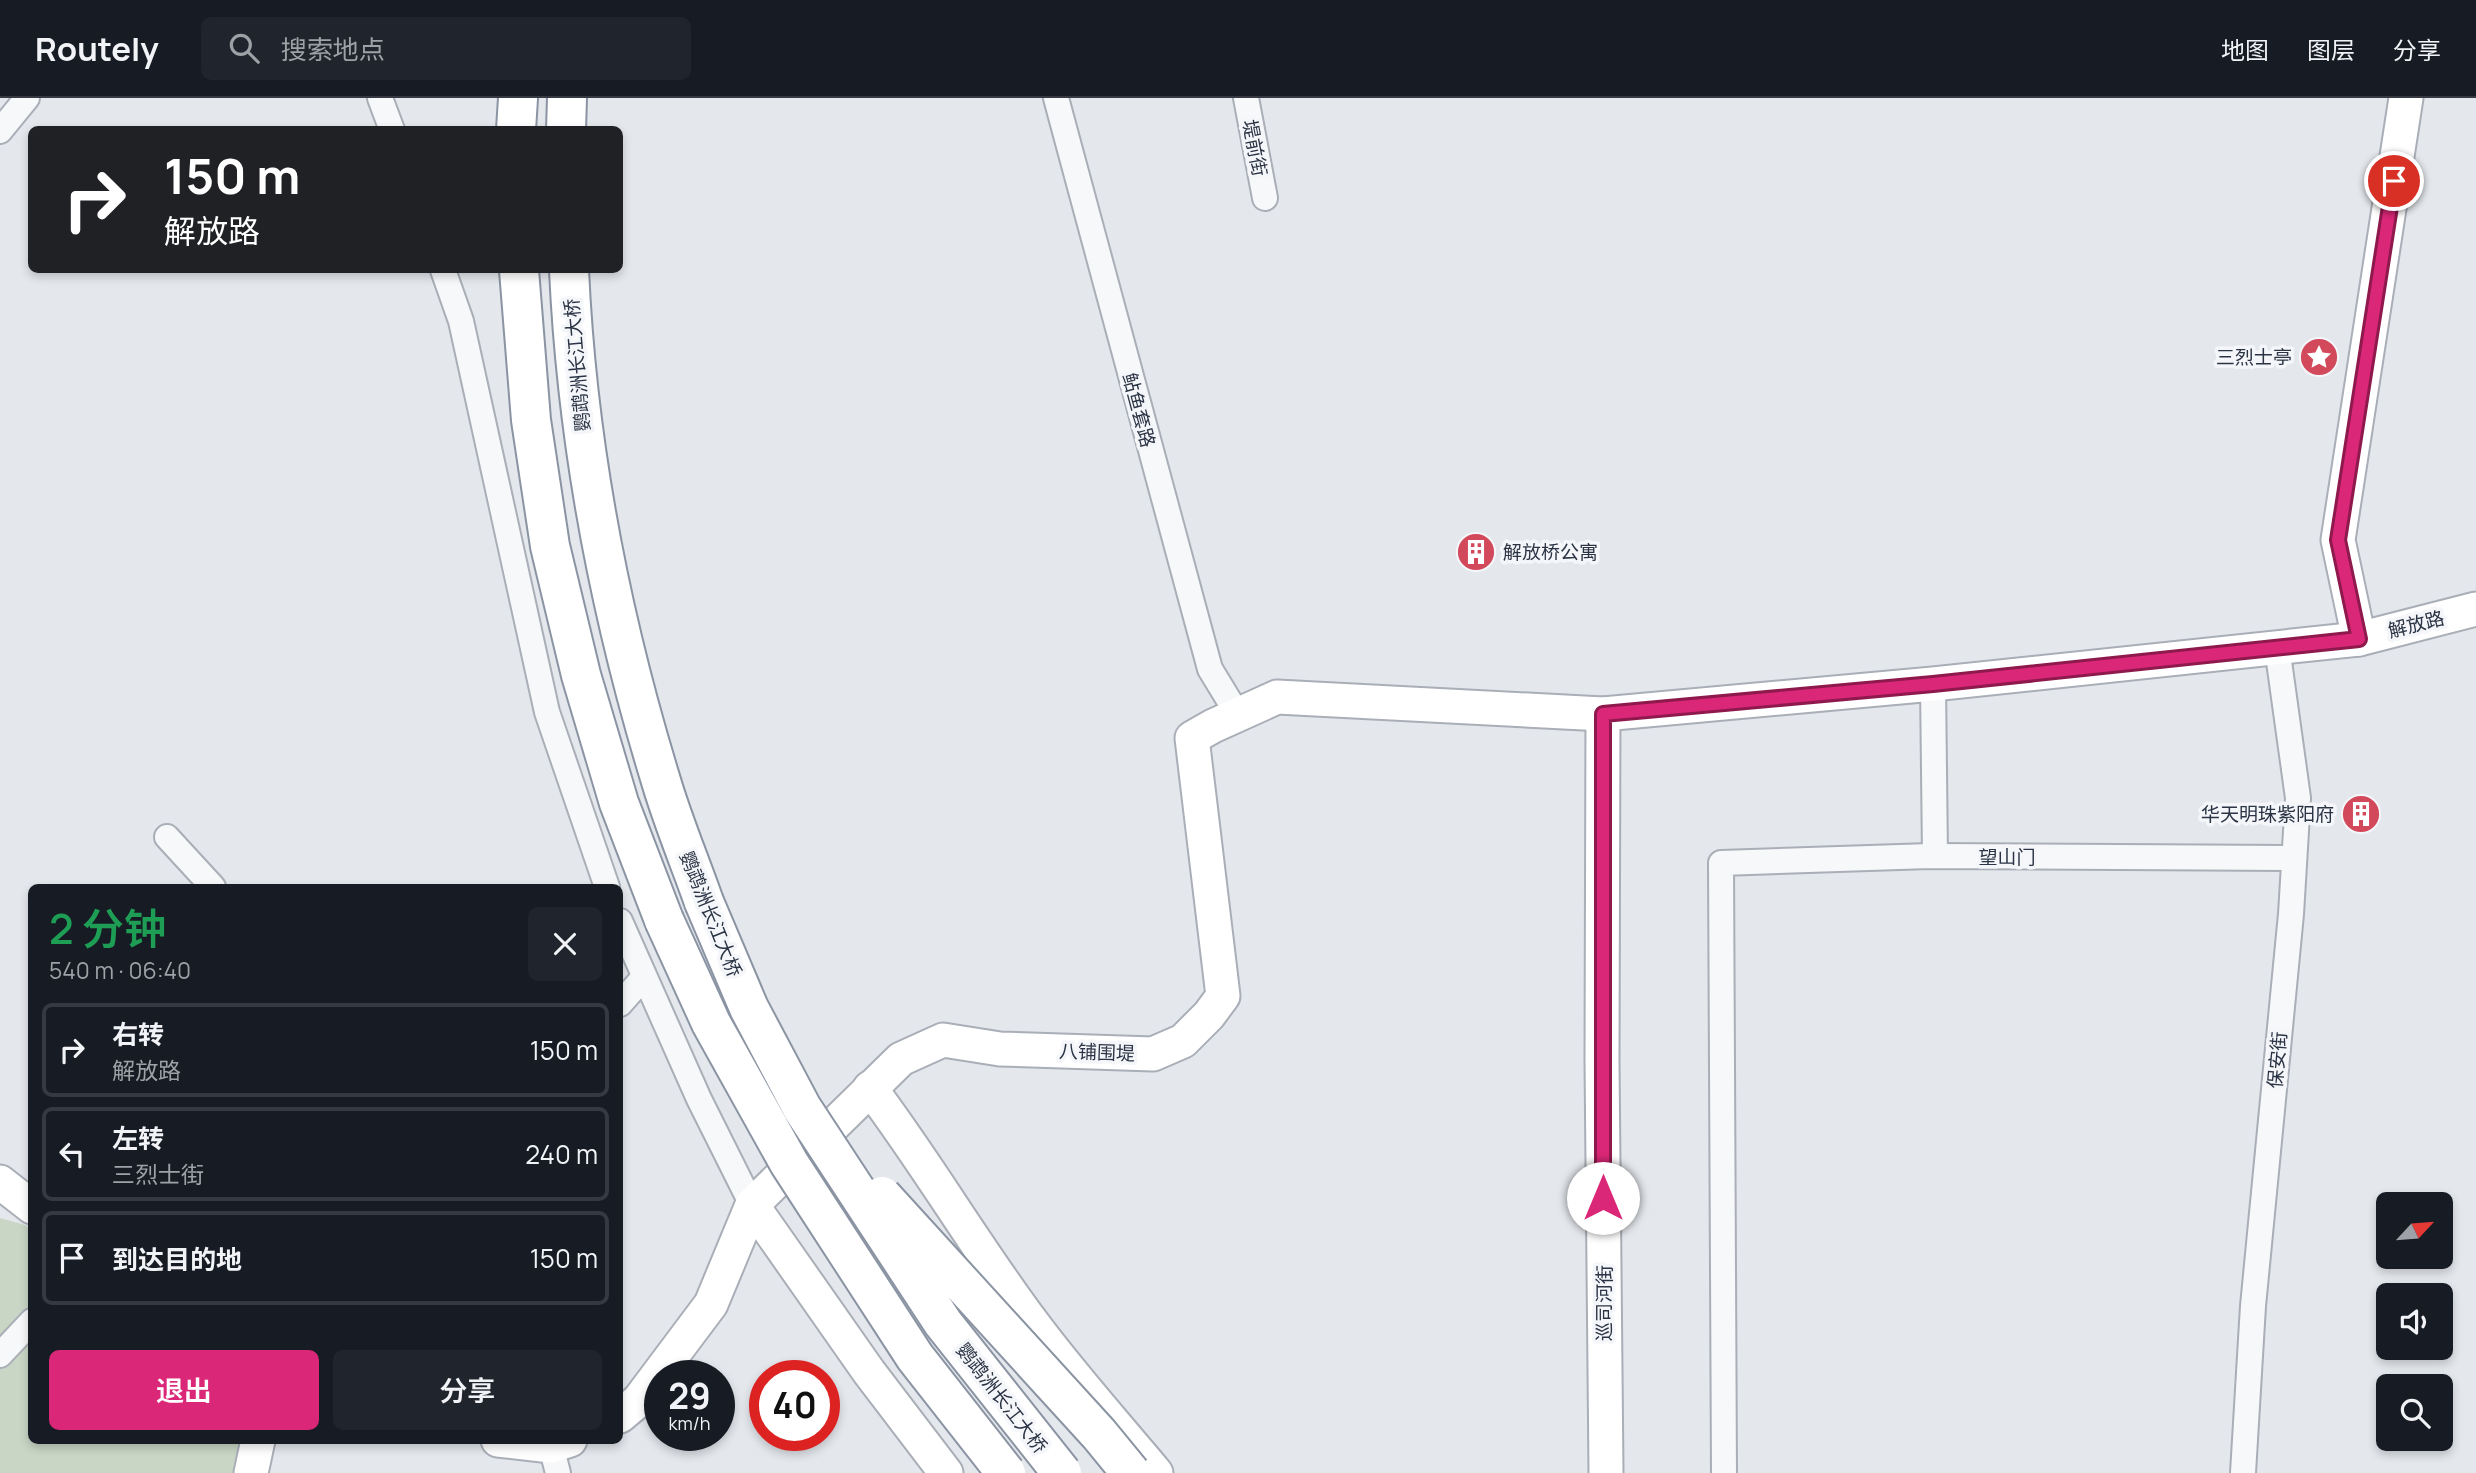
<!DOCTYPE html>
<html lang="zh">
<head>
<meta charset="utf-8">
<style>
  :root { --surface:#171b24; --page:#20242c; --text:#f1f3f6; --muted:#9ea1a6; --line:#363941; --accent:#db2777 }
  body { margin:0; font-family:Manrope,"Noto Sans SC",sans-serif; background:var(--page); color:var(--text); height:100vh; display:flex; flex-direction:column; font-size:26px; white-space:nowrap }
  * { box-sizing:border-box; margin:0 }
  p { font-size:23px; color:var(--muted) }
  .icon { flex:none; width:38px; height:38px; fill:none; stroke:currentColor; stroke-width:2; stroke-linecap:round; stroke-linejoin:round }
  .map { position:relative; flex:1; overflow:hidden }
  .panel { position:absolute; left:28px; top:786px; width:595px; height:560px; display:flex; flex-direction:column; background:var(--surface); border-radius:10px; box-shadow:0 4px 10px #0003 }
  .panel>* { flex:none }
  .hud { position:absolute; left:28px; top:28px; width:595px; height:147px; border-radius:10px; box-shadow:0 4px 10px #0003; background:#202124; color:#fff; overflow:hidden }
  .needle { width:46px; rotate:64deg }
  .fabs { position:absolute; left:2376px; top:1094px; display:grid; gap:14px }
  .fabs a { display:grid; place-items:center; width:77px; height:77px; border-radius:10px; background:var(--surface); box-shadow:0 4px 10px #0003; font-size:35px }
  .speed { position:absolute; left:644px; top:1262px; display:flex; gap:14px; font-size:35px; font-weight:700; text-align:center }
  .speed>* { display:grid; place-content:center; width:91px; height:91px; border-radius:50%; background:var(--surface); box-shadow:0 4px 10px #0003; line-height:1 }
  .speed small { font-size:18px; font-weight:400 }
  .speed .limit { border:10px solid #d22; background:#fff; color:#111 }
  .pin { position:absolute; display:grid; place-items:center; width:60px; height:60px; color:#fff; margin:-30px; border:4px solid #fff; border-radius:50%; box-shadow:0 2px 7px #0007 }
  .me { position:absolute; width:77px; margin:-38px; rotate:0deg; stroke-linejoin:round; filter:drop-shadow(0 0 5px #0008) }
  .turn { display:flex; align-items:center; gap:24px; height:147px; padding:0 21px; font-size:32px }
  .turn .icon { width:91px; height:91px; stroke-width:2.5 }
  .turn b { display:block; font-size:49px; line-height:60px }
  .round { display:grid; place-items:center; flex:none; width:74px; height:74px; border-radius:10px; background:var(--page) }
  .head { display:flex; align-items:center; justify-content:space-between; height:119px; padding:0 21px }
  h1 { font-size:42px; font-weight:600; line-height:52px; color:#1e9e55 }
  .cta { display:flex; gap:14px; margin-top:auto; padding:14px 21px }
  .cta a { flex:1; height:80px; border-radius:10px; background:var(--accent); color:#fff; font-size:28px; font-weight:600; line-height:80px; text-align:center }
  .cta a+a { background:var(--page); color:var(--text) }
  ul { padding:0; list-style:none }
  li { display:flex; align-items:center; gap:21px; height:94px; margin:0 14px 10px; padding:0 7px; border:4px solid var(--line); border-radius:10px }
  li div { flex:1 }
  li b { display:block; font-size:26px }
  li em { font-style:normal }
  header { display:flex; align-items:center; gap:42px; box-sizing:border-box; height:98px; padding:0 35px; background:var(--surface); border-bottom:2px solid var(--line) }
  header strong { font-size:33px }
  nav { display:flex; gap:38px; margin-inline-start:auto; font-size:24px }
  .search { width:490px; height:63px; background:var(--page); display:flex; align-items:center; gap:18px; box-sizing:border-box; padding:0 24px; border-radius:10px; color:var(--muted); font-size:26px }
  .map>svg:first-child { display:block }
  .green { fill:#c9d6c5 }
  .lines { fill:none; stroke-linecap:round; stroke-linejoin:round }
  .street-casing { stroke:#a9aeb7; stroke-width:28 }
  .secondary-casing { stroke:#a9aeb7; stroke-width:37 }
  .highway-casing { stroke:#8b94a3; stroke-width:42 }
  .street { stroke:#f7f8fa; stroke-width:24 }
  .secondary { stroke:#fff; stroke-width:33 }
  .highway { stroke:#fff; stroke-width:38 }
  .highway-bridge-casing { stroke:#8b94a3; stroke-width:42; stroke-linecap:butt }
  .highway-bridge { stroke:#fff; stroke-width:38 }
  .route-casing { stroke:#8e194d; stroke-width:18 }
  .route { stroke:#db2777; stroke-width:12 }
  .labels { text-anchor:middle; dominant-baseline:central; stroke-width:7; stroke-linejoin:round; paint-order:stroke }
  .street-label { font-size:19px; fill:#2b3445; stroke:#f4f6f9 }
  .poi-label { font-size:19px; fill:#2b3445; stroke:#f4f6f9; text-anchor:end }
</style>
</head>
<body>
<header>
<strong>Routely</strong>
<div class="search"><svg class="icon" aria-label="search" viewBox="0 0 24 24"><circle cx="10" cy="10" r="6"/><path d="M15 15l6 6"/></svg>搜索地点</div>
<nav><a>地图</a><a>图层</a><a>分享</a></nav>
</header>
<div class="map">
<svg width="2476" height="1375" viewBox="0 0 2476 1375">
  <rect width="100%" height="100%" fill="#e4e7ec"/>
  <path class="green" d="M 0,1120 L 25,1127 L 31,1132 L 32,1342 L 242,1342 L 238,1375 L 0,1375 Z"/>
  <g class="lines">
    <g class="street-casing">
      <g id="street">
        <path d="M 380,0 L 392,32"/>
        <path d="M 1056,0 L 1210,571 L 1238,617"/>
        <path d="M 1246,0 L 1265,100"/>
        <path d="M 0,33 L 27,0"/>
        <path d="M 443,172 L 461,223 L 547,614 L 607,789"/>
        <path d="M 1933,586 L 1935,758"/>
        <path d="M 167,739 L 213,789"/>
        <path d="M 620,823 L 699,1001 L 752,1107"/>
        <path d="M 620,906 L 644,879"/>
        <path d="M 0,1257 L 32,1223"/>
        <path d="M 551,1348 L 558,1375"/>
        <path d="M 1724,1375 L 1721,765 L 1930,758 L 2294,760"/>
        <path d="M 2243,1375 L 2253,1208 L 2291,816 L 2298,700 L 2277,549"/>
      </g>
    </g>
    <g class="secondary-casing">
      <g id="secondary">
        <path d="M 2359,541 L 2338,442 L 2406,0"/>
        <path d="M 1603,616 L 1602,963 L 1606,1375"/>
        <path d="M 870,990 C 928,1067 976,1150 1034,1227 C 1072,1278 1115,1326 1156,1375"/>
        <path d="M 0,1084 L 32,1109"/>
        <path d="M 752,1107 L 869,1274 L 946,1375"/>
        <path d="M 620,1318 L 639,1302 L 711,1206 L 752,1107 L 901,961 L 943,942 L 1000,951 L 1153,956 L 1183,943 L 1209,917 L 1223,898 L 1192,640 L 1213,628 L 1277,599 L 1603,616 L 1933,586 L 2359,541 L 2476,511"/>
        <path d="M 498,1342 L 551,1348 L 570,1342"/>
        <path d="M 251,1375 L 258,1342"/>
      </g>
    </g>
    <g class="highway-casing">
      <g id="highway">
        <path d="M 516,32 L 518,0"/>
        <path d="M 566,32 L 567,0"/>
        <path d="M 519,172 L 531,322 L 550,448 L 581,577 L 619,705 L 664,822"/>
        <path d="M 569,172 C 577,346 610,517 661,683 C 673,724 690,764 704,804"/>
      </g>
    </g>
    <use href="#street" class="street"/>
    <use href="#secondary" class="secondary"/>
    <use href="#highway" class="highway"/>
    <g class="highway-bridge-casing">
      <g id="highway-bridge">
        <path d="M 704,804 L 749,910 L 802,1010 L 943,1225 L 1062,1375"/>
        <path d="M 664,822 L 711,925 L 789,1065 L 915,1259 L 1006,1375"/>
        <path d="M 882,1098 L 1099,1336 L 1131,1375"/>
      </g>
    </g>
    <use href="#highway-bridge" class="highway-bridge"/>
  </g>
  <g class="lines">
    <g class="route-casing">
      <path id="route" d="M 1603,1100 L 1603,616 L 1933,586 L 2359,541 L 2338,442 L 2394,83"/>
    </g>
    <use href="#route" class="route"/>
  </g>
  <defs>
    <g id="sight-disc" transform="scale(2.0125)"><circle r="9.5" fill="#d1495b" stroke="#f4f6f9"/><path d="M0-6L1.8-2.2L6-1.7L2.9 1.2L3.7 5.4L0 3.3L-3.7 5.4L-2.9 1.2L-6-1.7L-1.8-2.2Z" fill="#fff"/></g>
    <g id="building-disc" transform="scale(2.0125)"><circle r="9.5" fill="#d1495b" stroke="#f4f6f9"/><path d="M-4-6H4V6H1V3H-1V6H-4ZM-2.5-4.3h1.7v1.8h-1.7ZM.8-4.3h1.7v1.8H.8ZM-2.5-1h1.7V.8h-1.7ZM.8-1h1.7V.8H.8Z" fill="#fff"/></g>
  </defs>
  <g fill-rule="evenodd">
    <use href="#sight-disc" x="2319" y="259"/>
    <use href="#building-disc" x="1476" y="454"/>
    <use href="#building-disc" x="2361" y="716"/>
  </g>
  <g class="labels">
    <g class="street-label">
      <text transform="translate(1255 50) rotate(79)">堤前街</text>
      <text transform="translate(577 267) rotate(-95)">鹦鹉洲长江大桥</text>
      <text transform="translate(1139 312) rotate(75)">鲇鱼套路</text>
      <text transform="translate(2416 526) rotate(-14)">解放路</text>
      <text x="2007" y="759">望山门</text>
      <text transform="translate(711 816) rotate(68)">鹦鹉洲长江大桥</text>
      <text transform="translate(1097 954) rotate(2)">八铺围堤</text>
      <text transform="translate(2277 962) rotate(-85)">保安街</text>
      <text transform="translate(1604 1205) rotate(-90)">巡司河街</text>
      <text transform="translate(1002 1300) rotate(52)">鹦鹉洲长江大桥</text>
    </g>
    <g class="poi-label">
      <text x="2292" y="259">三烈士亭</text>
      <text x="1503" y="454" text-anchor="start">解放桥公寓</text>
      <text x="2334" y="716">华天明珠紫阳府</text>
    </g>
  </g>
</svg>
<div class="fabs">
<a><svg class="needle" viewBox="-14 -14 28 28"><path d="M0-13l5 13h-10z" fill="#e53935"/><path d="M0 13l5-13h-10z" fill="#9ea1a6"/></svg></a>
<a><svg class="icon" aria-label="sound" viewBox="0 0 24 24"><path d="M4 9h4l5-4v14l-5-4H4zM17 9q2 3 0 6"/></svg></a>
<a><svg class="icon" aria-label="search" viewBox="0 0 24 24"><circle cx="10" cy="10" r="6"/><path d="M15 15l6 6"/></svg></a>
</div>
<div class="speed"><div>29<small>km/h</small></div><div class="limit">40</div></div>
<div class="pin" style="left:2394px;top:83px;background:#d93025"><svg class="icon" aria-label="arrive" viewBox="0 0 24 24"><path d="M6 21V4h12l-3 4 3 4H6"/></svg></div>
<svg class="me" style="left:1603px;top:1100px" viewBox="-20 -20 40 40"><circle r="19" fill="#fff"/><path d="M0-13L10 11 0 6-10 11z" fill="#db2777"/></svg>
<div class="hud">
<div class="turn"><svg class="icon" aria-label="right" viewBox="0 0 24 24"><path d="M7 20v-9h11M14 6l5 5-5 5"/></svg><div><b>150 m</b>解放路</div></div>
</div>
<section class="panel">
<div class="head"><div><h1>2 分钟</h1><p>540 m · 06:40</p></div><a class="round"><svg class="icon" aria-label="close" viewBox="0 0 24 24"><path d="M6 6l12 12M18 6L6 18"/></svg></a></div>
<ul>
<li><svg class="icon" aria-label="right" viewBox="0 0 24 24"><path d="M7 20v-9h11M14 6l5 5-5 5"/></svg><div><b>右转</b><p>解放路</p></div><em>150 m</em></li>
<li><svg class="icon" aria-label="left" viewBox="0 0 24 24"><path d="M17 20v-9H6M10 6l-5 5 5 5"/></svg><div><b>左转</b><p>三烈士街</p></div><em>240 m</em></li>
<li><svg class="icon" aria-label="arrive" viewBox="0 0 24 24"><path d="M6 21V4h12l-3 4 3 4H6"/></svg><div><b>到达目的地</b></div><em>150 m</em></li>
</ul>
<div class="cta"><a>退出</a><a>分享</a></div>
</section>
</div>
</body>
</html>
